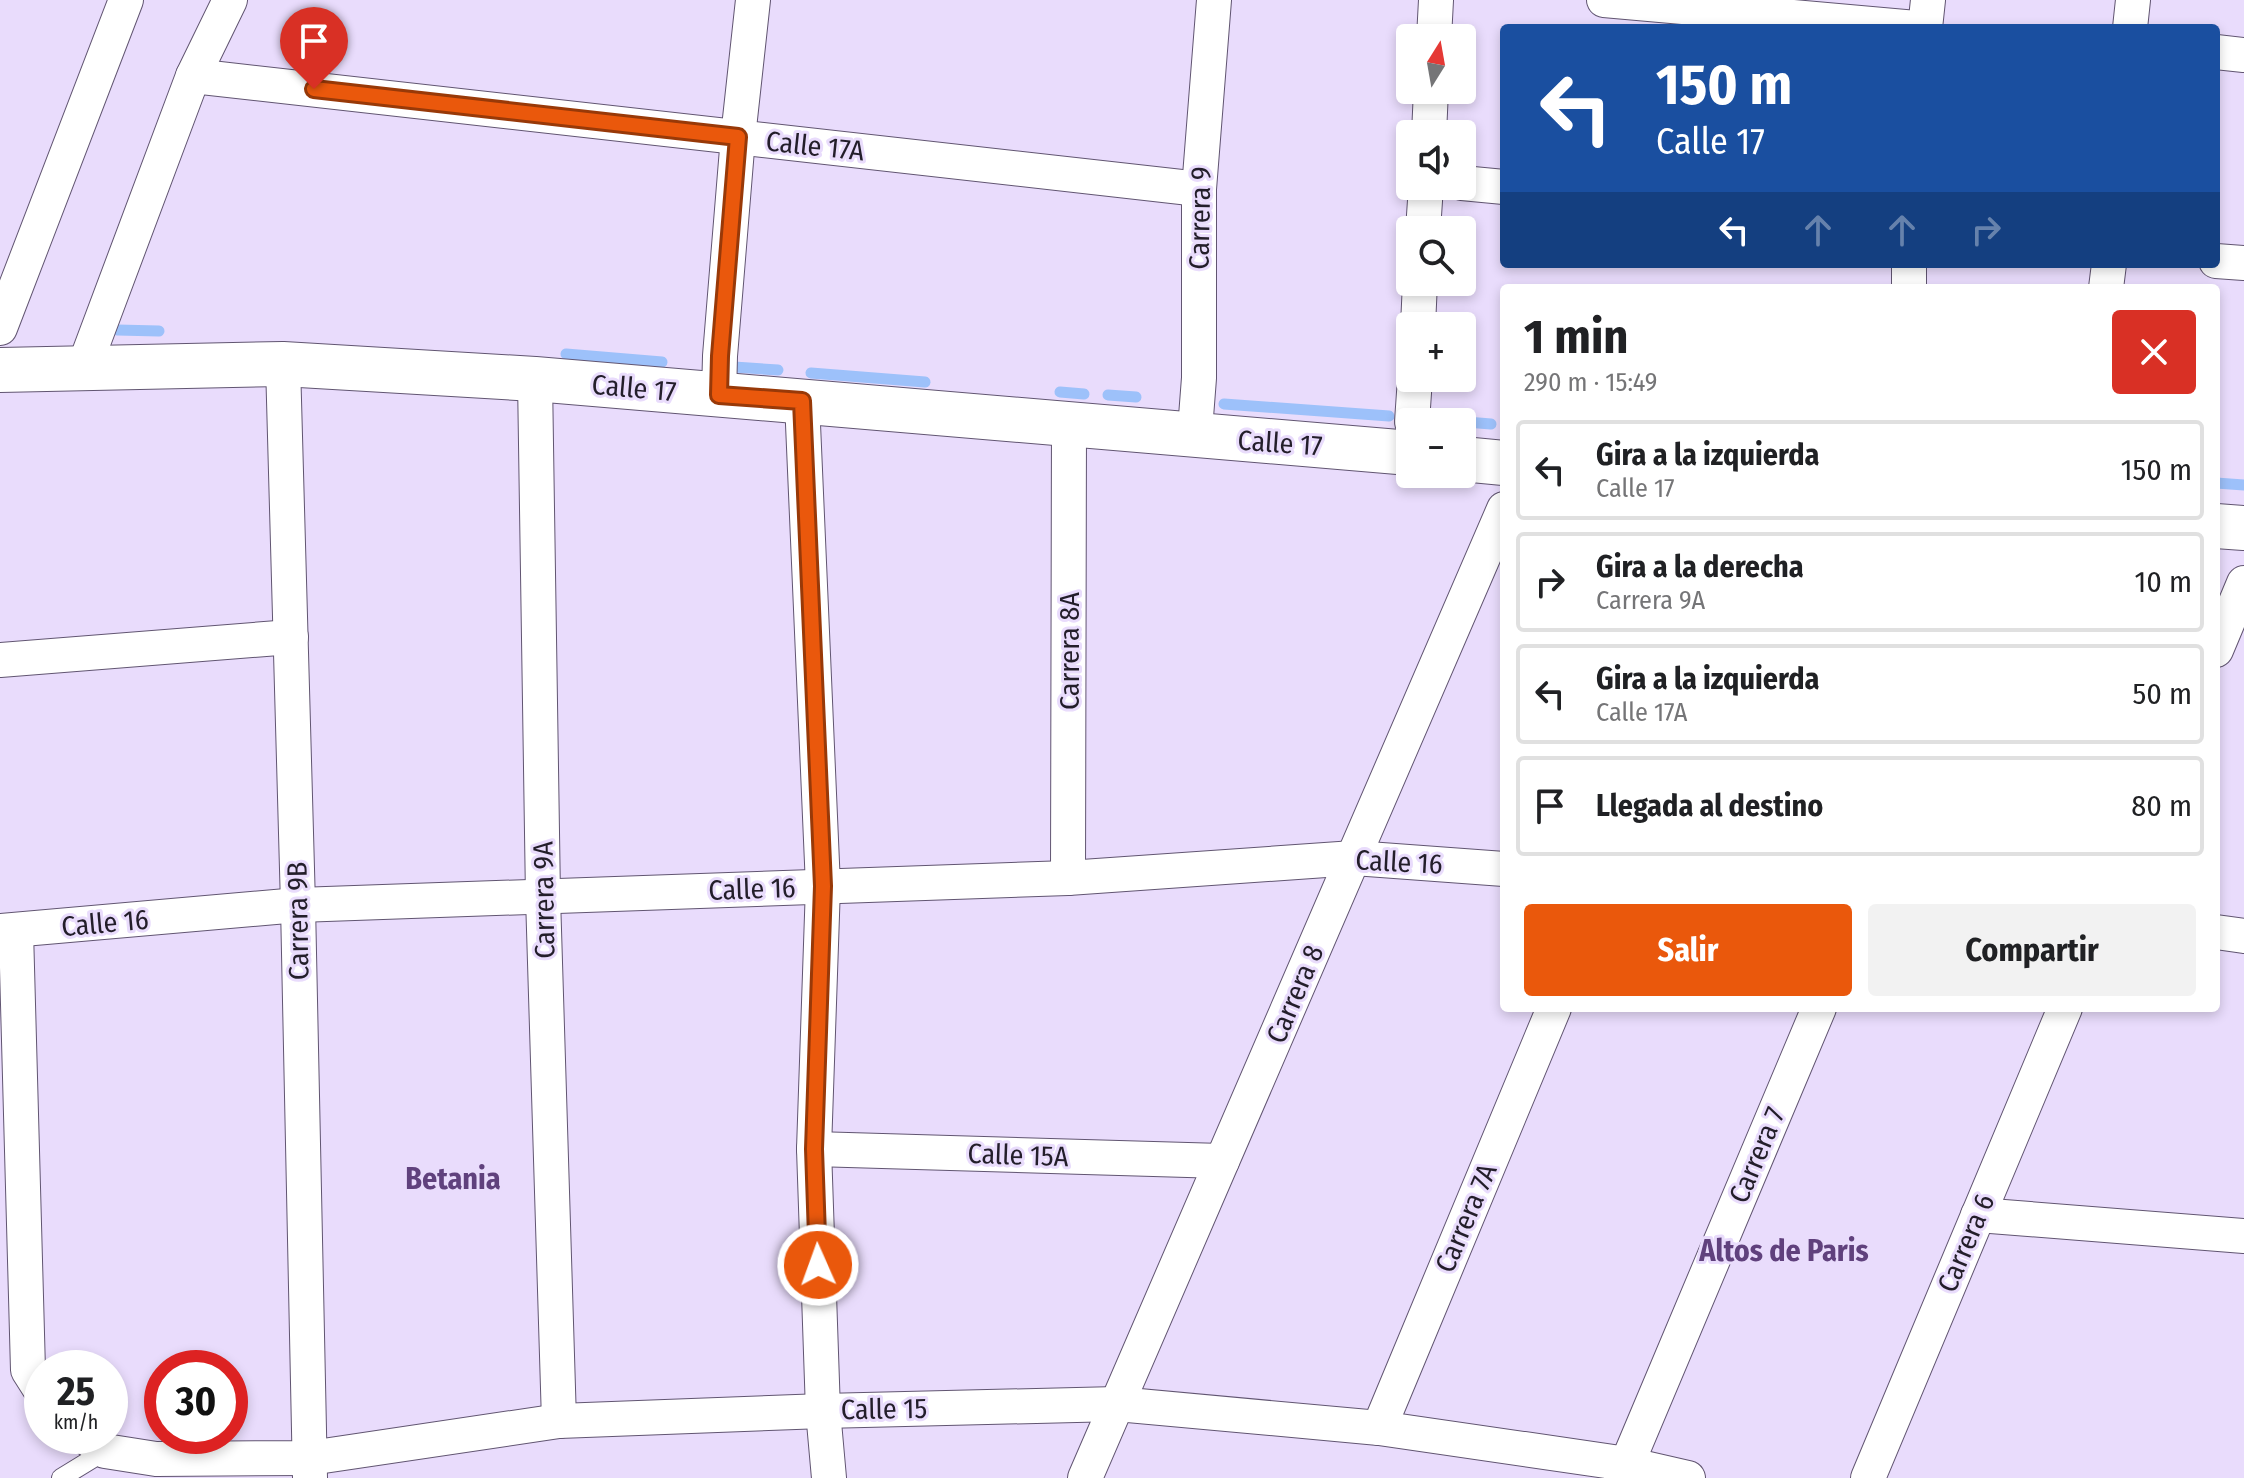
<!DOCTYPE html>
<html lang="es">
<head>
<meta charset="utf-8">
<style>
  :root { --surface:#fff; --page:#f2f2f2; --text:#202124; --muted:#757577; --line:#e0e0e0; --accent:#ea580c }
  body { margin:0; font-family:"Fira Sans Condensed",sans-serif; background:var(--page); color:var(--text); height:100vh; display:flex; flex-direction:column; font-size:30px; white-space:nowrap }
  * { box-sizing:border-box; margin:0 }
  p { font-size:26px; color:var(--muted) }
  .icon { flex:none; width:44px; height:44px; fill:none; stroke:currentColor; stroke-width:2; stroke-linecap:round; stroke-linejoin:round }
  .map { position:relative; flex:1; overflow:hidden }
  .panel { position:absolute; left:1500px; top:284px; width:720px; height:728px; display:flex; flex-direction:column; background:var(--surface); border-radius:8px; box-shadow:0 4px 12px #0003 }
  .panel>* { flex:none }
  .hud { position:absolute; left:1500px; top:24px; width:720px; height:244px; border-radius:8px; box-shadow:0 4px 12px #0003; background:#1a4fa0; color:#fff; overflow:hidden }
  .needle { width:52px; rotate:11deg }
  .fabs { position:absolute; left:1396px; top:24px; display:grid; gap:16px }
  .fabs a { display:grid; place-items:center; width:80px; height:80px; border-radius:8px; background:var(--surface); box-shadow:0 4px 12px #0003; font-size:40px }
  .speed { position:absolute; left:24px; top:1350px; display:flex; gap:16px; font-size:40px; font-weight:700; text-align:center }
  .speed>* { display:grid; place-content:center; width:104px; height:104px; border-radius:50%; background:var(--surface); box-shadow:0 4px 12px #0003; line-height:1 }
  .speed small { font-size:20px; font-weight:400 }
  .speed .limit { border:12px solid #d22; background:#fff; color:#111 }
  .pin { position:absolute; display:grid; place-items:center; width:68px; height:68px; color:#fff; margin:-82px -34px; border-radius:50% 50% 50% 0; rotate:-45deg; box-shadow:0 0 8px #0007 }
  .pin .icon { rotate:45deg }
  .me { position:absolute; width:88px; margin:-44px; rotate:358deg; stroke-linejoin:round; filter:drop-shadow(0 0 6px #0008) }
  .turn { display:flex; align-items:center; gap:28px; height:168px; padding:0 24px; font-size:36px }
  .turn .icon { width:104px; height:104px; stroke-width:2.5 }
  .turn b { display:block; font-size:56px; line-height:68px }
  .lanes { display:flex; align-items:center; height:76px; padding:0 24px; background:#0003; justify-content:center; gap:40px; direction:ltr }
  .lanes .off { opacity:.35 }
  .round { display:grid; place-items:center; flex:none; width:84px; height:84px; border-radius:8px; background:var(--page) }
  .headline { display:flex; align-items:center; justify-content:space-between; height:136px; padding:0 24px }
  h1 { font-size:48px; font-weight:700; line-height:60px }
  .primary-button { display:flex; gap:16px; margin-top:auto; padding:16px 24px }
  .primary-button a { flex:1; height:92px; border-radius:8px; background:var(--accent); color:#fff; font-size:32px; font-weight:700; line-height:92px; text-align:center }
  .primary-button a+a { background:var(--page); color:var(--text) }
  ul { padding:0; list-style:none }
  li { display:flex; align-items:center; gap:24px; height:100px; margin:0 16px 12px; padding:0 8px; border:4px solid var(--line); border-radius:8px }
  li div { flex:1 }
  li b { display:block; font-size:30px }
  li em { font-style:normal }
  .map>svg:first-child { display:block }
  .lines { fill:none; stroke-linecap:round; stroke-linejoin:round }
  .stream { stroke:#9dc1fa; stroke-width:11 }
  .service-casing { stroke:#615571; stroke-width:20 }
  .minor-casing { stroke:#615571; stroke-width:36 }
  .secondary-casing { stroke:#615571; stroke-width:46 }
  .service { stroke:#fff; stroke-width:18 }
  .minor { stroke:#fff; stroke-width:34 }
  .secondary { stroke:#fff; stroke-width:44 }
  .route-casing { stroke:#983908; stroke-width:20 }
  .route { stroke:#ea580c; stroke-width:14 }
  .labels { text-anchor:middle; dominant-baseline:central; stroke-width:6; stroke-linejoin:round; paint-order:stroke }
  .street-label { font-size:28px; fill:#231e2a; stroke:#e9dcfc }
  .neighbourhood-label { font-size:30px; font-weight:bold; fill:#60417d; stroke:#e9dcfc }
</style>
</head>
<body>
<div class="map">
<svg width="2244" height="1478" viewBox="0 0 2244 1478">
  <rect width="100%" height="100%" fill="#e9dcfc"/>
  <g class="lines">
    <g class="stream">
      <path d="M 117,330 L 159,331"/>
      <path d="M 566,354 L 662,362"/>
      <path d="M 734,367 L 778,370"/>
      <path d="M 811,373 L 925,382"/>
      <path d="M 1060,392 L 1084,394"/>
      <path d="M 1108,395 L 1136,397"/>
      <path d="M 1224,404 L 1389,416"/>
      <path d="M 1441,420 L 1491,424"/>
      <path d="M 2216,483 L 2244,485"/>
    </g>
    <g class="service-casing">
      <path id="service" d="M 61,1478 L 105,1451"/>
    </g>
    <g class="minor-casing">
      <g id="minor">
        <path d="M 1604,0 L 1916,28"/>
        <path d="M 1925,28 L 1928,0"/>
        <path d="M 2130,28 L 2133,0"/>
        <path d="M 1434,38 L 1436,0"/>
        <path d="M 2216,52 L 2244,55"/>
        <path d="M 193,76 L 1199,189"/>
        <path d="M 1429,134 L 1431,90"/>
        <path d="M 1462,183 L 1504,187"/>
        <path d="M 1423,230 L 1426,186"/>
        <path d="M 2216,261 L 2244,263"/>
        <path d="M 1909,288 L 1909,264"/>
        <path d="M 2106,288 L 2109,264"/>
        <path d="M 1418,326 L 1420,282"/>
        <path d="M 0,328 L 126,0"/>
        <path d="M 283,364 L 298,905 L 310,1478"/>
        <path d="M 84,367 L 193,76 L 230,0"/>
        <path d="M 535,379 L 543,897 L 559,1421"/>
        <path d="M 719,395 L 720,356 L 738,137 L 753,0"/>
        <path d="M 802,401 L 823,886 L 814,1149 L 823,1411 L 829,1478"/>
        <path d="M 1412,422 L 1415,378"/>
        <path d="M 1192,436 L 1196,417 L 1199,378 L 1199,189 L 1214,0"/>
        <path d="M 2216,650 L 2244,583"/>
        <path d="M 0,660 L 291,637"/>
        <path d="M 1068,878 L 1069,425"/>
        <path d="M 0,931 L 298,905 L 1068,878 L 1354,858 L 1504,869"/>
        <path d="M 16,931 L 28,1370 L 42,1392"/>
        <path d="M 2216,932 L 2244,936"/>
        <path d="M 814,1149 L 1222,1161"/>
        <path d="M 1978,1215 L 2244,1236"/>
        <path d="M 1379,1428 L 1554,1008"/>
        <path d="M 84,1436 L 105,1451 L 156,1459 L 310,1458 L 559,1421 L 823,1411 L 1117,1404 L 1379,1428 L 1627,1464 L 1688,1478"/>
        <path d="M 1085,1478 L 1504,509"/>
        <path d="M 1621,1478 L 1819,1008"/>
        <path d="M 1868,1478 L 2065,1008"/>
      </g>
    </g>
    <g class="secondary-casing">
      <g id="secondary">
        <path d="M 0,370 L 283,364 L 535,379 L 1410,453"/>
        <path d="M 1462,459 L 1504,463"/>
        <path d="M 2216,526 L 2244,528"/>
      </g>
    </g>
    <use href="#service" class="service"/>
    <use href="#minor" class="minor"/>
    <use href="#secondary" class="secondary"/>
  </g>
  <g class="lines">
    <g class="route-casing">
      <path id="route" d="M 314,89 L 738,137 L 720,356 L 719,395 L 802,401 L 823,886 L 814,1149 L 818,1265"/>
    </g>
    <use href="#route" class="route"/>
  </g>
  <g class="labels">
    <g class="street-label">
      <text transform="translate(815 146) rotate(6)">Calle 17A</text>
      <text transform="translate(1200 218) rotate(-89)">Carrera 9</text>
      <text transform="translate(634 388) rotate(5)">Calle 17</text>
      <text transform="translate(1280 443) rotate(4)">Calle 17</text>
      <text transform="translate(1069 651) rotate(-90)">Carrera 8A</text>
      <text transform="translate(1399 862) rotate(3)">Calle 16</text>
      <text transform="translate(752 889) rotate(-2)">Calle 16</text>
      <text transform="translate(544 900) rotate(-91)">Carrera 9A</text>
      <text transform="translate(298 921) rotate(-91)">Carrera 9B</text>
      <text transform="translate(105 923) rotate(-5)">Calle 16</text>
      <text transform="translate(1295 994) rotate(-67)">Carrera 8</text>
      <text transform="translate(1018 1155) rotate(2)">Calle 15A</text>
      <text transform="translate(1757 1155) rotate(-67)">Carrera 7</text>
      <text transform="translate(1466 1218) rotate(-67)">Carrera 7A</text>
      <text transform="translate(1966 1243) rotate(-67)">Carrera 6</text>
      <text transform="translate(884 1409) rotate(-1)">Calle 15</text>
    </g>
    <g class="neighbourhood-label">
      <text x="453" y="1179">Betania</text>
      <text x="1784" y="1251">Altos de Paris</text>
    </g>
  </g>
</svg>
<div class="fabs">
<a><svg class="needle" viewBox="-14 -14 28 28"><path d="M0-13l5 13h-10z" fill="#e53935"/><path d="M0 13l5-13h-10z" fill="#757577"/></svg></a>
<a><svg class="icon" aria-label="sound" viewBox="0 0 24 24"><path d="M4 9h4l5-4v14l-5-4H4zM17 9q2 3 0 6"/></svg></a>
<a><svg class="icon" aria-label="search" viewBox="0 0 24 24"><circle cx="10" cy="10" r="6"/><path d="M15 15l6 6"/></svg></a>
<a>+</a>
<a>−</a>
</div>
<div class="speed"><div>25<small>km/h</small></div><div class="limit">30</div></div>
<div class="pin" style="left:314px;top:89px;background:#d93025"><svg class="icon" aria-label="arrive" viewBox="0 0 24 24"><path d="M6 21V4h12l-3 4 3 4H6"/></svg></div>
<svg class="me" style="left:818px;top:1265px" viewBox="-20 -20 40 40"><circle r="17" fill="#ea580c" stroke="#fff" stroke-width="3"/><path d="M0-11L8 9 0 5-8 9z" fill="#fff"/></svg>
<div class="hud">
<div class="turn"><svg class="icon" aria-label="left" viewBox="0 0 24 24"><path d="M17 20v-9H6M10 6l-5 5 5 5"/></svg><div><b>150 m</b>Calle 17</div></div>
<div class="lanes"><svg class="icon" aria-label="left" viewBox="0 0 24 24"><path d="M17 20v-9H6M10 6l-5 5 5 5"/></svg><svg class="icon off" aria-label="ahead" viewBox="0 0 24 24"><path d="M12 20V5M6 11l6-6 6 6"/></svg><svg class="icon off" aria-label="ahead" viewBox="0 0 24 24"><path d="M12 20V5M6 11l6-6 6 6"/></svg><svg class="icon off" aria-label="right" viewBox="0 0 24 24"><path d="M7 20v-9h11M14 6l5 5-5 5"/></svg></div>
</div>
<section class="panel">
<div class="headline"><div><h1>1 min</h1><p>290 m · 15:49</p></div><a class="round" style="background:#d93025;color:#fff"><svg class="icon" aria-label="close" viewBox="0 0 24 24"><path d="M6 6l12 12M18 6L6 18"/></svg></a></div>
<ul>
<li><svg class="icon" aria-label="left" viewBox="0 0 24 24"><path d="M17 20v-9H6M10 6l-5 5 5 5"/></svg><div><b>Gira a la izquierda</b><p>Calle 17</p></div><em>150 m</em></li>
<li><svg class="icon" aria-label="right" viewBox="0 0 24 24"><path d="M7 20v-9h11M14 6l5 5-5 5"/></svg><div><b>Gira a la derecha</b><p>Carrera 9A</p></div><em>10 m</em></li>
<li><svg class="icon" aria-label="left" viewBox="0 0 24 24"><path d="M17 20v-9H6M10 6l-5 5 5 5"/></svg><div><b>Gira a la izquierda</b><p>Calle 17A</p></div><em>50 m</em></li>
<li><svg class="icon" aria-label="arrive" viewBox="0 0 24 24"><path d="M6 21V4h12l-3 4 3 4H6"/></svg><div><b>Llegada al destino</b></div><em>80 m</em></li>
</ul>
<div class="primary-button"><a>Salir</a><a>Compartir</a></div>
</section>
</div>
</body>
</html>
